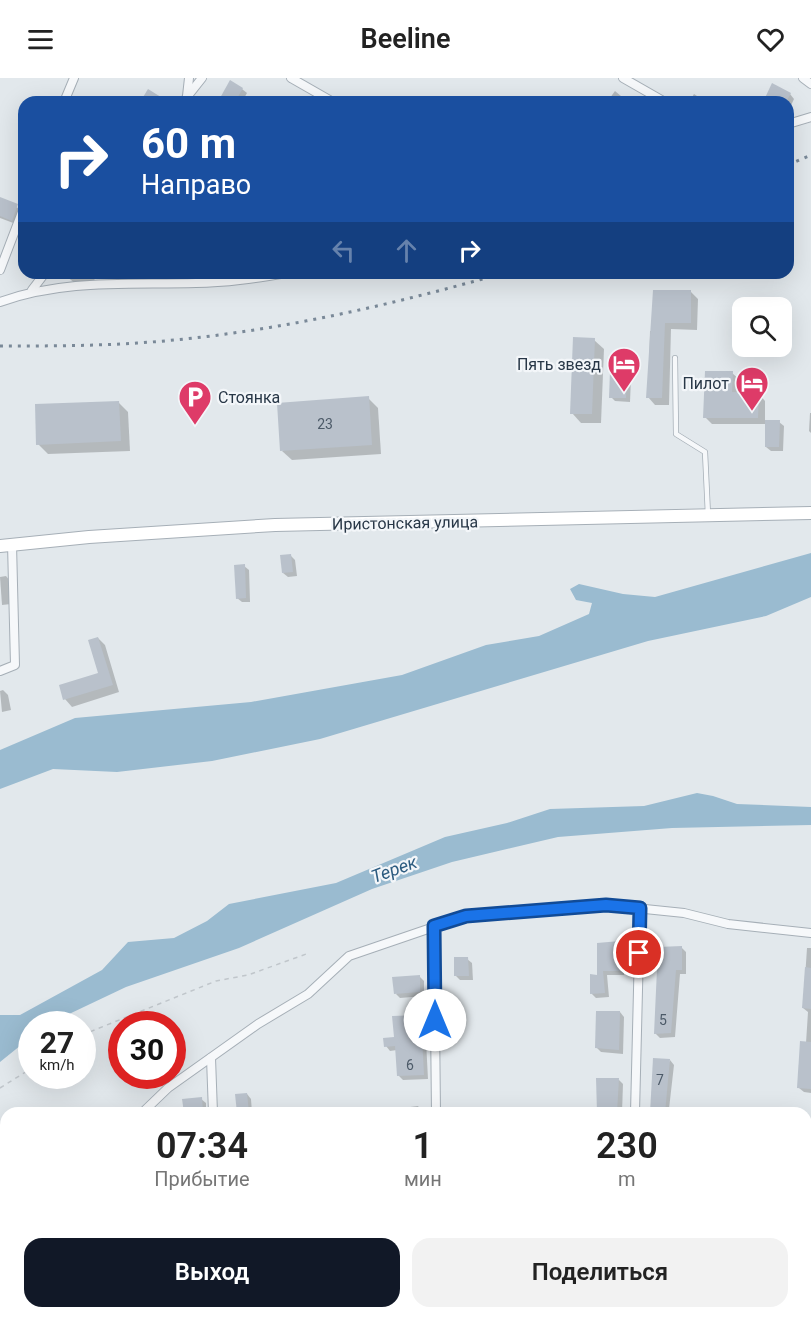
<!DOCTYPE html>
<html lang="ru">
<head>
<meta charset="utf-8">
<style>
  :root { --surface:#fff; --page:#f2f2f2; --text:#222; --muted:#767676; --accent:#111827 }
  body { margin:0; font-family:Roboto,sans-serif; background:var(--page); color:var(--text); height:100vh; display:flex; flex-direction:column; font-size:22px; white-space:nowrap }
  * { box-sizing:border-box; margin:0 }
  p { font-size:20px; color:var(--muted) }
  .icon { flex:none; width:33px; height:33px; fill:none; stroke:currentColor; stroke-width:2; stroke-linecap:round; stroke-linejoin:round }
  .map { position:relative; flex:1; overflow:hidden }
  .panel { position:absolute; left:0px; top:1029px; width:812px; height:212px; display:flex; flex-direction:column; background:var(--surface); border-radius:18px 18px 0 0; box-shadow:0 6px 24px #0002 }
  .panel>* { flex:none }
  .guide { position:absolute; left:18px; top:18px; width:776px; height:183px; border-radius:18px; box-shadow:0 6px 24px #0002; background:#1a4fa0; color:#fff; overflow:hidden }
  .fabs { position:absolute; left:732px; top:219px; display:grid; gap:12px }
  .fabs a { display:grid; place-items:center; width:60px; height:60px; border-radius:12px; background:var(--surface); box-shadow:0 6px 24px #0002; font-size:30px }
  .speed { position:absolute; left:18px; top:933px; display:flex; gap:12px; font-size:30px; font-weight:700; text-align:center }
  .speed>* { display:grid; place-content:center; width:78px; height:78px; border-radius:50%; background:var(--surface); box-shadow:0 6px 24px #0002; line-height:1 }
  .speed small { font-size:15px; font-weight:400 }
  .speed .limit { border:9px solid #d22; background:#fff; color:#111 }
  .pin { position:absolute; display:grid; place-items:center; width:51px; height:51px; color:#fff; margin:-26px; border:3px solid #fff; border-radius:50%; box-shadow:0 2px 6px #0007 }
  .me { position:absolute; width:66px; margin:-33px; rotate:0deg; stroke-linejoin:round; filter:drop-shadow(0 0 4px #0008) }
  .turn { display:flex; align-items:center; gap:21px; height:126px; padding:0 24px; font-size:27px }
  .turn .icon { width:78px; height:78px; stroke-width:2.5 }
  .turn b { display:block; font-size:42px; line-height:51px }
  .lanes { display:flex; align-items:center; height:57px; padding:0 24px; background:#0003; justify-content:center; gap:30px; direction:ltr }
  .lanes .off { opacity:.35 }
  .eta { display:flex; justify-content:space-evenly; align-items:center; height:102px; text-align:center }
  .eta b { font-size:36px; font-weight:600; line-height:42px }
  .action { display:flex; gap:12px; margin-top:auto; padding:12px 24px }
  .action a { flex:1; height:69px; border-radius:18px; background:var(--accent); color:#fff; font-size:24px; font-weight:600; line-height:69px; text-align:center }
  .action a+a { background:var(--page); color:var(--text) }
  header { display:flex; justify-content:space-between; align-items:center; height:78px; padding:0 24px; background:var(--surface); font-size:27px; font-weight:600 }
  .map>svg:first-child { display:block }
  .water { fill:#9abbd0 }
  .shadow { fill:#0003 }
  .building { fill:#b9c1cb }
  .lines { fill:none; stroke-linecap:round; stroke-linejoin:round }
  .lane-casing { stroke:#a6afb7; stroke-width:6 }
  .street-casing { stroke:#a6afb7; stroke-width:10 }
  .secondary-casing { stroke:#a6afb7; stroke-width:14 }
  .path { stroke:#c0c6cb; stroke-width:1.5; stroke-dasharray:4.5 4.5; stroke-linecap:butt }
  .lane { stroke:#f6f8fa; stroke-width:4.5 }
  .street { stroke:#f6f8fa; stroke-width:8 }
  .secondary { stroke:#fff; stroke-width:12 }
  .rail { stroke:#7a8998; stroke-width:3; stroke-dasharray:3 6; stroke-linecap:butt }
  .route-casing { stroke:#114b97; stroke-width:15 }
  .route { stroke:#1a73e8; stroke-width:10 }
  .labels { text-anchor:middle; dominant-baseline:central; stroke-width:4.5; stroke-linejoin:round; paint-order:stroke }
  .number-label { font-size:14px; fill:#4c5a68 }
  .poi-label { font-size:16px; fill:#283747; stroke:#f3f6f9; text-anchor:end }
  .street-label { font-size:16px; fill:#283747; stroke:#f3f6f9 }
  .water-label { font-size:18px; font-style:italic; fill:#2d5c80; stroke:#f3f6f9 }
</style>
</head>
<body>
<header><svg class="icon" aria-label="menu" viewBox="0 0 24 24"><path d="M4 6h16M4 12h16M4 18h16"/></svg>Beeline<svg class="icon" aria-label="heart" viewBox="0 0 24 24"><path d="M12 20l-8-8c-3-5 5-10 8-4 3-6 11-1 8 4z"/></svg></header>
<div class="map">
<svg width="811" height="1240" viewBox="0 0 811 1240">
  <rect width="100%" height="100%" fill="#e2e8ec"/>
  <g class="water">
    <path d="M 811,475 L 811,519 L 766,538 L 648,563 L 320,661 L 212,683 L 117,694 L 53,691 L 0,711 L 0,672 L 75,640 L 251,624 L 402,597 L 486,567 L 539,558 L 589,536 L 592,525 L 576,522 L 570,511 L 579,506 L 623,516 L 655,519 Z"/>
    <path d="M 697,715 L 713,718 L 737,726 L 811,729 L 811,747 L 672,750 L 558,759 L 452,784 L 372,811 L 239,870 L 126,909 L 48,946 L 32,946 L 31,959 L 0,984 L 0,937 L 20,937 L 102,892 L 128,864 L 174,860 L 207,843 L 229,826 L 336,805 L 445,759 L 507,745 L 550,731 L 644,728 Z"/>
  </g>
  <g class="shadow">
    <path d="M 242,11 L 247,15 L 242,24 L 226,24 L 222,20 Z"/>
    <path d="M 615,13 L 628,24 L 607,24 Z"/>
    <path d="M 694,16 L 706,24 L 689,24 Z"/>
    <path d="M 790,16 L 794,21 L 788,34 L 788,24 L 768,24 L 766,21 Z"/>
    <path d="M 0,121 L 22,132 L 16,146 L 0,140 Z"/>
    <path d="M 24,176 L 24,188 L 19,183 Z"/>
    <path d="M 62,195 L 95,195 L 97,198 L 90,208 L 80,209 Z"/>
    <path d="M 221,195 L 232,195 L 230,199 Z"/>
    <path d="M 691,214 L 698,221 L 697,252 L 671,251 L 669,327 L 655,327 L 648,319 L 650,253 L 654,253 Z"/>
    <path d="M 594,262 L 604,271 L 601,345 L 581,345 L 572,335 Z"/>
    <path d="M 627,295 L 631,300 L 630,324 L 615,323 L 611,319 Z"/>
    <path d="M 732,295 L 739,301 L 739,316 L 759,316 L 765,323 L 765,344 L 779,344 L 784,348 L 783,373 L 771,373 L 766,369 L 767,346 L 712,346 L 705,339 Z"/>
    <path d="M 368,320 L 378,330 L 381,376 L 292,382 L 282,373 Z"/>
    <path d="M 118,324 L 128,334 L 130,373 L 48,376 L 38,366 Z"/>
    <path d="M 810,335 L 811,335 L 811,355 L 809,353 Z"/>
    <path d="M 291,478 L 295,482 L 297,498 L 288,499 L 283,495 Z"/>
    <path d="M 244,488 L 249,492 L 250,524 L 242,524 L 237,520 Z"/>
    <path d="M 6,498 L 10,503 L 11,526 L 2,527 L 0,499 Z"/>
    <path d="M 98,560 L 105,567 L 119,614 L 72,629 L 65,621 L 99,596 Z"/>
    <path d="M 3,612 L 8,617 L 11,632 L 2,634 L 0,613 Z"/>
    <path d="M 620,865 L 624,869 L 624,897 L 607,897 L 609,919 L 596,920 L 591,915 L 598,899 Z"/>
    <path d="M 681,869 L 686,874 L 686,896 L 680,896 L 675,959 L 660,960 L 655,955 Z"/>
    <path d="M 807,870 L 811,870 L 811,1015 L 804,1014 L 799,1010 L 806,965 L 808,934 L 803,930 Z"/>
    <path d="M 467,881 L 472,885 L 473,902 L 460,902 L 456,898 Z"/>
    <path d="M 419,898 L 424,903 L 424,918 L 400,920 L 396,916 Z"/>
    <path d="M 620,934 L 624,939 L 623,976 L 601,974 L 597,970 Z"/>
    <path d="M 421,938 L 425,943 L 428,1001 L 403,1002 L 399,998 L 397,972 L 390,973 L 386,968 Z"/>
    <path d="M 670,982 L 674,987 L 669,1031 L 672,1035 L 649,1035 Z"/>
    <path d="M 597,1001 L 619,1002 L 623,1006 L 622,1035 L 598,1035 Z"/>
    <path d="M 247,1016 L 251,1021 L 252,1035 L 238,1035 Z"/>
    <path d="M 201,1021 L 206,1025 L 206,1035 L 185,1035 Z"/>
    <path d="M 418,1028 L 423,1035 L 387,1035 L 387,1032 Z"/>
    <path d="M 806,1065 L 811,1066 L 811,1082 L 806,1081 Z"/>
    <path d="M 806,1115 L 811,1116 L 811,1160 L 806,1159 Z"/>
    <path d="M 806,1181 L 811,1182 L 811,1240 L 782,1240 L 782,1234 L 806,1234 Z"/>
    <path d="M 21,1234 L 45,1234 L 39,1235 L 39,1240 L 26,1240 Z"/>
    <path d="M 212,1234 L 213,1238 L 189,1240 L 184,1234 Z"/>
    <path d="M 240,1234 L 258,1234 L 258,1239 L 269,1240 L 240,1240 Z"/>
    <path d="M 578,1234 L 618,1234 L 618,1240 L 582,1239 Z"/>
    <path d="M 648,1234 L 692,1234 L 692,1240 L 647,1240 Z"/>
    <path d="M 402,1239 L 420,1239 L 421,1240 L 402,1240 Z"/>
  </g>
  <g class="building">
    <path d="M 230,2 L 243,10 L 235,24 L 226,24 L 220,20 Z"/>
    <path d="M 772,5 L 791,15 L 786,24 L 764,22 Z"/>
    <path d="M 148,11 L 169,24 L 140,24 Z"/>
    <path d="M 0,119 L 18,126 L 12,143 L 0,138 Z"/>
    <path d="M 653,212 L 691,212 L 691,245 L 665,245 L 662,320 L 646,320 Z"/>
    <path d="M 573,259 L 595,260 L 592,336 L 570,336 Z"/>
    <path d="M 610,293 L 627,294 L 626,320 L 609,320 Z"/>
    <path d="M 705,293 L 733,293 L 732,314 L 759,315 L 758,340 L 703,340 Z"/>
    <path d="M 369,318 L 372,367 L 280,373 L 277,325 Z"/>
    <path d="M 119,323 L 121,363 L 36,367 L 35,326 Z"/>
    <path d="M 765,342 L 780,342 L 779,369 L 765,369 Z"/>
    <path d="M 291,476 L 293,494 L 282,495 L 280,477 Z"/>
    <path d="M 245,486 L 246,520 L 236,521 L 234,487 Z"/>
    <path d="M 98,559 L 113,607 L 63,622 L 59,607 L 98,595 L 88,562 Z"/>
    <path d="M 620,863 L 620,893 L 603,893 L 605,915 L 590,916 L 590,896 L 597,897 L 597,865 Z"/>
    <path d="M 682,868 L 682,892 L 676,892 L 671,955 L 654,956 L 658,869 Z"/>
    <path d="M 454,879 L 468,879 L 469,898 L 454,898 Z"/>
    <path d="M 805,889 L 811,890 L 811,931 L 802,930 Z"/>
    <path d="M 420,897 L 420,914 L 394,916 L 392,899 Z"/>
    <path d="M 596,933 L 620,933 L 619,972 L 595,970 Z"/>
    <path d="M 421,937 L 424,997 L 397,998 L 395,968 L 384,969 L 383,960 L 394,959 L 392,938 Z"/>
    <path d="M 800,963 L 811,964 L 811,1011 L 797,1010 Z"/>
    <path d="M 653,980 L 670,981 L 665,1035 L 650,1035 Z"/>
    <path d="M 596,1000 L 619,1000 L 617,1035 L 597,1035 Z"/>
    <path d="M 247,1015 L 249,1035 L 237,1035 L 235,1016 Z"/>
    <path d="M 202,1019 L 203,1035 L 184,1035 L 182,1021 Z"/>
  </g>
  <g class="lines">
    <g class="lane-casing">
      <path id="lane" d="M 675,280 L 676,356 L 705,374 L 708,437"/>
    </g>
    <g class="street-casing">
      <g id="street">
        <path d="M 291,0 L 333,24"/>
        <path d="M 623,0 L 665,24"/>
        <path d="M 803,0 L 811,6"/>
        <path d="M 187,18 L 189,0"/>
        <path d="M 64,24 L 74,0"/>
        <path d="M 183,24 L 202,0"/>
        <path d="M 788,46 L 811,39"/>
        <path d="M 0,192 L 24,129"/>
        <path d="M 32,212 L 45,195"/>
        <path d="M 0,224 C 64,201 129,207 196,205 C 226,205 257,200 287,195"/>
        <path d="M 0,593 L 15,587 L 12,466"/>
        <path d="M 434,848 L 436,1035"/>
        <path d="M 211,980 L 213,1035"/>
        <path d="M 142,1035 L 168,1010 L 258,946 L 308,916 L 349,878 L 466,838 L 606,827 L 684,835 L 728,846 L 811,855"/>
        <path d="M 635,1035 L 640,830"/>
        <path d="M 0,1164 L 6,1151"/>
        <path d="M 0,1206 L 6,1240"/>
        <path d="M 220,1234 L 220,1240"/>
        <path d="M 437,1234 L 437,1240"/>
        <path d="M 630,1240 L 630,1234"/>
      </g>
    </g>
    <g class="secondary-casing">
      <path id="secondary" d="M 0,468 L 89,459 L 275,447 L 811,435"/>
    </g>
    <g class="path">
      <path d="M 82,957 L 216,903 L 248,897 L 309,875"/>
      <path d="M 0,1010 L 32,990"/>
    </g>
    <use href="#lane" class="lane"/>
    <use href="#street" class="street"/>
    <use href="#secondary" class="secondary"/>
    <g class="rail">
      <path d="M 788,87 L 811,77"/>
      <path d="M 0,268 C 45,268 92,268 137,265 C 262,257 384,229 504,195"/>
    </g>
  </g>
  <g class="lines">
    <g class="route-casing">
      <path id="route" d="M 435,942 L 434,848 L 466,838 L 606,827 L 640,830 L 639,875"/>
    </g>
    <use href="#route" class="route"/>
  </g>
  <defs>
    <g id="hotel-pin" transform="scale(1.725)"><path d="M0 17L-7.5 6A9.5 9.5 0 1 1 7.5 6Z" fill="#de3b68" stroke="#f3f6f9"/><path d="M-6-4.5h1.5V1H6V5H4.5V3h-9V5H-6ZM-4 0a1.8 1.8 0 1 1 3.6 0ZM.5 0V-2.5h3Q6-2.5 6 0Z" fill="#fff"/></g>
    <g id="parking-pin" transform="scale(1.725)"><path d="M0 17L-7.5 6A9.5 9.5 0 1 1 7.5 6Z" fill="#de3b68" stroke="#f3f6f9"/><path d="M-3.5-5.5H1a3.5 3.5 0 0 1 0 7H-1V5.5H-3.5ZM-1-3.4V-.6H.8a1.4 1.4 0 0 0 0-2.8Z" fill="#fff"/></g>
  </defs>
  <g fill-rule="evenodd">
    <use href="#hotel-pin" x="624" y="286"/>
    <use href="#hotel-pin" x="752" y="305"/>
    <use href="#parking-pin" x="195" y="319"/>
  </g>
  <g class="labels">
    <g class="number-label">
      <text x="325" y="346">23</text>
      <text x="663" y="942">5</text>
      <text x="410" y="987">6</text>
      <text x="660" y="1002">7</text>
    </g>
    <g class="poi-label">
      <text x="601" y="286">Пять звезд</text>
      <text x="729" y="305">Пилот</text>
      <text x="218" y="319" text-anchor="start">Стоянка</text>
    </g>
    <g class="street-label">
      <text transform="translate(405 445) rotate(-1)">Иристонская улица</text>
    </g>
    <g class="water-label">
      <text transform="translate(394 791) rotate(-20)">Терек</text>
    </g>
  </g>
</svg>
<div class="fabs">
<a><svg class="icon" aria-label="search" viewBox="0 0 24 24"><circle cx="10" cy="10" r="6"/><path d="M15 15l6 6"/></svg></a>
</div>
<div class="speed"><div>27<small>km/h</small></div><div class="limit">30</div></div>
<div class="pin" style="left:639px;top:875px;background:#d93025"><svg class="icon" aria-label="arrive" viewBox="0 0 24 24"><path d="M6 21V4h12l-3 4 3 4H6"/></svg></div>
<svg class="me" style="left:435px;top:942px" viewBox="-20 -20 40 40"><circle r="19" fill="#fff"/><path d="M0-13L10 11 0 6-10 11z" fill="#1a73e8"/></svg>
<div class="guide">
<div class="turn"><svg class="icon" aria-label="right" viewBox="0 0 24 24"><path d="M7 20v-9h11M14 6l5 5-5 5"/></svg><div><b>60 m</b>Направо</div></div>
<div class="lanes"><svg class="icon off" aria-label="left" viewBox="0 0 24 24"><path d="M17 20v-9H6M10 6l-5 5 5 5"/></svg><svg class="icon off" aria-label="ahead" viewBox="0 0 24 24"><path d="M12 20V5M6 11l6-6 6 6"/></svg><svg class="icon" aria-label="right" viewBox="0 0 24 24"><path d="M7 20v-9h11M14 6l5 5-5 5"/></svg></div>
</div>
<section class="panel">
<div class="eta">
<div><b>07:34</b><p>Прибытие</p></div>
<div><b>1</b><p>мин</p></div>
<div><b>230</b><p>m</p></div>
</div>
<div class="action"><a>Выход</a><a>Поделиться</a></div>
</section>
</div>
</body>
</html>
